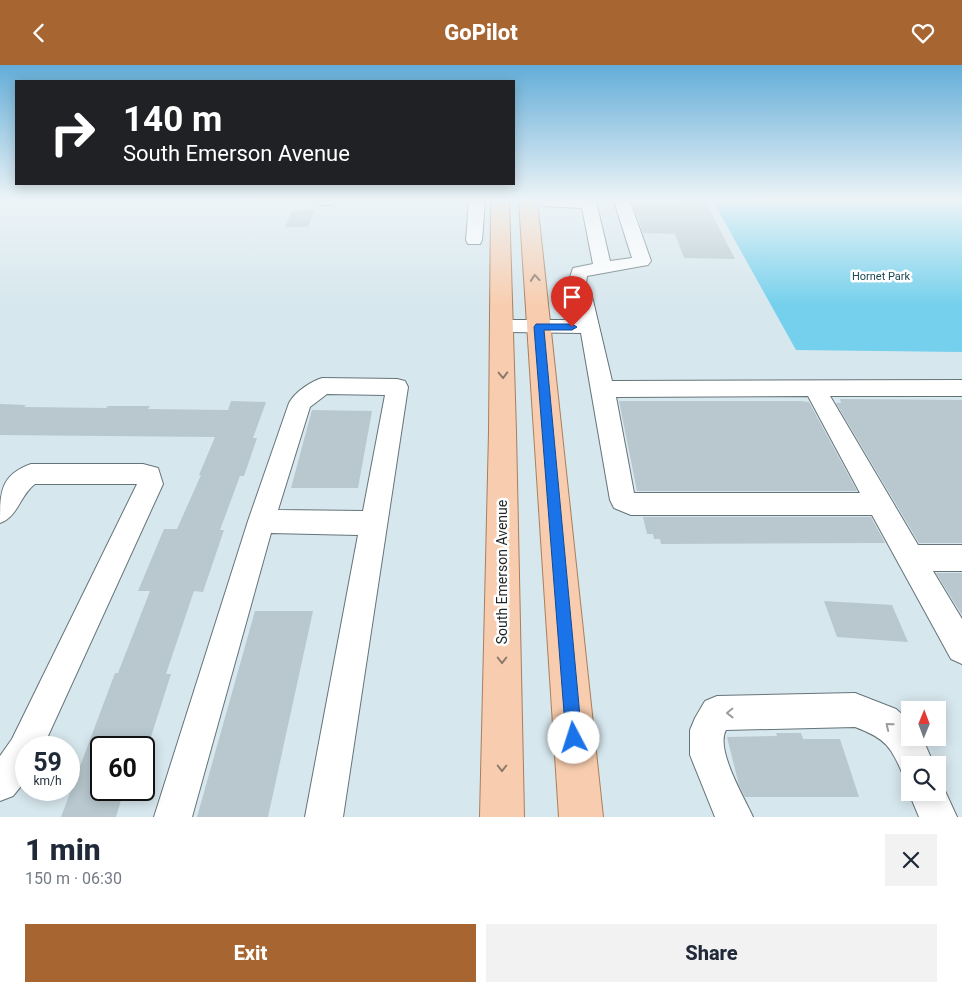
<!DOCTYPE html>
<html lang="en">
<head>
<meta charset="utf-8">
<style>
  :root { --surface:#fff; --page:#f2f2f3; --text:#1f2937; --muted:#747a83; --accent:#a76532 }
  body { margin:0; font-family:Roboto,sans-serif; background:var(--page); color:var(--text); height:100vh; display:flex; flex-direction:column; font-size:19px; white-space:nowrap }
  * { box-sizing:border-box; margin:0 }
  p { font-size:16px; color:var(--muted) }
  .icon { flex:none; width:28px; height:28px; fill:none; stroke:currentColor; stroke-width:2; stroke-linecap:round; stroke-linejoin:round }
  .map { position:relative; height:752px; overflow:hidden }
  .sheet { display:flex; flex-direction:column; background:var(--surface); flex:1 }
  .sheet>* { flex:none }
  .hud { position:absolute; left:15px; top:15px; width:500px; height:105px; border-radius:0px; box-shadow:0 2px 12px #0003; background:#202124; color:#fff; overflow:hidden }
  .needle { width:32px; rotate:1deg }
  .controls { position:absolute; left:901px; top:636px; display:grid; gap:10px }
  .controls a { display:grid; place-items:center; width:45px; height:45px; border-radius:0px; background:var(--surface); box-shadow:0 2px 12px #0003; font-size:25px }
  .speed { position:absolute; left:15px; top:671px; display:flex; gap:10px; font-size:25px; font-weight:700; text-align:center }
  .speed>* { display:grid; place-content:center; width:65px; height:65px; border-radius:50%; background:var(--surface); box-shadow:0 2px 12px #0003; line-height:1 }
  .speed small { font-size:12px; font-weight:400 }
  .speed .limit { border:2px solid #111; border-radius:8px; background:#fff; color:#111 }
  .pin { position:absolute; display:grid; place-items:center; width:42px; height:42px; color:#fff; margin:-51px -21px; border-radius:50% 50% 50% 0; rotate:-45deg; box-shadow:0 0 5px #0007 }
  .pin .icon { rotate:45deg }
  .me { position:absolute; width:55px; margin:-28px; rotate:355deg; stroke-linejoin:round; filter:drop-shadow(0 0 4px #0008) }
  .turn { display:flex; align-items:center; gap:18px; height:105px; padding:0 25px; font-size:22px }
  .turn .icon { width:65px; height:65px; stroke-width:2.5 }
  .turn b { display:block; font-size:35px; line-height:42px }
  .round { display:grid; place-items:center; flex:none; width:52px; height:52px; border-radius:0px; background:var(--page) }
  .headline { display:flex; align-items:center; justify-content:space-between; height:85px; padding:0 25px }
  h1 { font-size:30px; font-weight:800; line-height:38px }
  .cta { display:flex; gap:10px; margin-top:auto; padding:10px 25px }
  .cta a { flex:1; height:58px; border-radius:0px; background:var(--accent); color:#fff; font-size:20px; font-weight:800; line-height:58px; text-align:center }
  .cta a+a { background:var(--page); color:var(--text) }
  header { display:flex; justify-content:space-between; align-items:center; height:65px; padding:0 25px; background:var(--accent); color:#fff; font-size:22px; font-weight:800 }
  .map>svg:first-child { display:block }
  .green { fill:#74d0ec }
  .building { fill:#b8c8ce }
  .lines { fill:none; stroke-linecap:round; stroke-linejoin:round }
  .minor-casing { stroke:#657479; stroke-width:2 }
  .major-casing { stroke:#aa7d5d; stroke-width:2 }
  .minor { fill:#fff; fill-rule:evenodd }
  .major { fill:#f8cdaf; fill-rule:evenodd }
  .oneway { stroke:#8c7a6c }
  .oneway2 { stroke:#9b9d9e }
  .route { fill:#1a73e8; stroke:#114b97 }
  .labels { text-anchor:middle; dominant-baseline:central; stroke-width:5; stroke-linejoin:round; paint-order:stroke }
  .far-park-label { font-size:11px; fill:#1a4753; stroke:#fff }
  .street-label { font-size:14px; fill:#202628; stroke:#fff }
</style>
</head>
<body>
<header><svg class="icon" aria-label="back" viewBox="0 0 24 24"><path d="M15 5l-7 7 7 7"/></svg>GoPilot<svg class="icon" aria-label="heart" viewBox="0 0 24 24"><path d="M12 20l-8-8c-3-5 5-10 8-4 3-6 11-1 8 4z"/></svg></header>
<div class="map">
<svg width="962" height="752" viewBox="0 0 962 752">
  <rect width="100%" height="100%" fill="#d6e7ed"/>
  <path class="green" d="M 713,136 L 962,136 L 962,287 L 796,285 Z"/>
  <g class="building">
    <path d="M 681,136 L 705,136 L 735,194 L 684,193 L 675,169 L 643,168 L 633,138 L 682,138 Z"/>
    <path d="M 315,145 L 308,162 L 285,162 L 292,146 Z"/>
    <path d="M 840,334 L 962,335 L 962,478 L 919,478 L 836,338 L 841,338 Z"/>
    <path d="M 231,336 L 266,337 L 253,373 L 257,373 L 244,411 L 240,411 L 220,465 L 224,465 L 203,527 L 194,526 L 166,609 L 171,609 L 149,678 L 140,678 L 139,682 L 101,682 L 101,725 L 124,725 L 116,752 L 61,752 L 115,608 L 118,608 L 150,526 L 138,526 L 164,464 L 177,464 L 201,410 L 199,410 L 215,372 L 0,370 L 0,339 L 26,340 L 24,342 L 106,343 L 108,341 L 150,341 L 148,344 L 228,345 Z"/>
    <path d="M 619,336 L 800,336 L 809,337 L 857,426 L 637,426 Z"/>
    <path d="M 312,345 L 372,346 L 358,423 L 291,423 Z"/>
    <path d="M 643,452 L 871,452 L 885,478 L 661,479 L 660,474 L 654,474 L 653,469 L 647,469 Z"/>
    <path d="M 936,508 L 962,508 L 962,550 Z"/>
    <path d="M 824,536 L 892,540 L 908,577 L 837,572 Z"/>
    <path d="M 255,546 L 313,546 L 268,752 L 197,752 Z"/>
    <path d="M 776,668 L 801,668 L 803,674 L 840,674 L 859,732 L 745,732 L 739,720 L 727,672 L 777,671 Z"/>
  </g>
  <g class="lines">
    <g class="minor-casing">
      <g id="minor">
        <path d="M 317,136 L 333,136 L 330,140 L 320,140 Z"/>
        <path d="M 469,136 L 485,136 L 482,175 L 480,179 L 468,179 L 466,175 Z"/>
        <path d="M 544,136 L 596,136 L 610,196 L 632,193 L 614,136 L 630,136 L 651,196 L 648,200 L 642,201 L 587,211 L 586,218 L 591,227 L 612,316 L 962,315 L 962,331 L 830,331 L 918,480 L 962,480 L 962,506 L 933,506 L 962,554 L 962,599 L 951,594 L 872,450 L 631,450 L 614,443 L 610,435 L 581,268 L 502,267 L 495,266 L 492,261 L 495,256 L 502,255 L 578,255 L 573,227 L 568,218 L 573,203 L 593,199 L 582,143 L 545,141 L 542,138 ZM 808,331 L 860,428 L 634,428 L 616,332 Z"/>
        <path d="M 322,313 L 397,314 L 405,316 L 408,322 L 343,752 L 305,752 L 358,470 L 271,468 L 192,752 L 154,752 L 248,456 L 289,338 C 295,327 310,317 322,313 ZM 327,329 L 385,330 L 363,446 L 278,445 L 310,342 Z"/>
        <path d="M 31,399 L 143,399 L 158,403 L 163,419 L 43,682 L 26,682 L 26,715 L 13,731 L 0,736 L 0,691 L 12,674 L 137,419 L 35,419 C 20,430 18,452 0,458 C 0,428 0,410 31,399 Z"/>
        <path d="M 855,628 L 896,644 L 910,656 L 910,672 L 922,672 L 934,700 L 910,700 L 910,715 L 904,712 C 891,682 887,674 855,662 L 726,665 C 715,684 744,732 753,752 L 715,752 L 690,690 L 690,665 L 695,653 L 705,636 L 717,631 Z"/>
        <path d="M 938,714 L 940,715 L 957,752 L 919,752 L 909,728 L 910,725 L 910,728 L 938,728 Z"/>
      </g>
    </g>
    <g class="major-casing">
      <g id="major">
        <path d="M 491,136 L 509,136 L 516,367 L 524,752 L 480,752 L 489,367 Z"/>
        <path d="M 519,136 L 537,136 L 603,752 L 559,752 Z"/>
      </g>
    </g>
    <use href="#minor" class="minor"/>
    <use href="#major" class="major"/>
  </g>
  <defs><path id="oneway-chevron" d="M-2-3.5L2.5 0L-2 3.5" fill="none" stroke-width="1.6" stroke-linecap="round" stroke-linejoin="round" transform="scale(1.25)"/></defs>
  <g class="oneway">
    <use href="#oneway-chevron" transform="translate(535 213) rotate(-95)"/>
    <use href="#oneway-chevron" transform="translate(503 310) rotate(89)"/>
    <use href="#oneway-chevron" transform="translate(502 595) rotate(90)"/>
    <use href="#oneway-chevron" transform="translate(502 703) rotate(90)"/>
  </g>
  <g class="oneway2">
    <use href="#oneway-chevron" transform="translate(730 648) rotate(179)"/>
    <use href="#oneway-chevron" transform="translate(889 661) rotate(-141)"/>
  </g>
  <linearGradient id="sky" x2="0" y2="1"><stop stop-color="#63add8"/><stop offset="0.56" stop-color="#edf4f7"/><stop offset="1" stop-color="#edf4f7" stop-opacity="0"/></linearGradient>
  <rect width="962" height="241" fill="url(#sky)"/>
  <path class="route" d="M 536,259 L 572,259 L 577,262 L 572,265 L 544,265 L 582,673 L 580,678 L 574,681 L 568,678 L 566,673 L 534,262 Z"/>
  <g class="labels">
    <g class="far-park-label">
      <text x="881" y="211">Hornet Park</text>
    </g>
    <g class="street-label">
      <text transform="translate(502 507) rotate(-90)">South Emerson Avenue</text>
    </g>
  </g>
</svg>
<div class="controls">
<a><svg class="needle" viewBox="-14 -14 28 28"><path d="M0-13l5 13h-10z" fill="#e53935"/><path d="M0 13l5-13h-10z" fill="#747a83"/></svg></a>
<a><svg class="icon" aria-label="search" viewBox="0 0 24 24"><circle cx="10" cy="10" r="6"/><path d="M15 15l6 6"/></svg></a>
</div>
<div class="speed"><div>59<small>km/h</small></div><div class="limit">60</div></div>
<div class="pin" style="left:572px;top:262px;background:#d93025"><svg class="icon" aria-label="arrive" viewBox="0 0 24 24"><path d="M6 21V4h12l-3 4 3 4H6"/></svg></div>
<svg class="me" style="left:574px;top:673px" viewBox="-20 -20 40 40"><circle r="19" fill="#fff"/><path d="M0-13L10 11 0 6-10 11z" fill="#1a73e8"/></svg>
<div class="hud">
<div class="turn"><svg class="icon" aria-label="right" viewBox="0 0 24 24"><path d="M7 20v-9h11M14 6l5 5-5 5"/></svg><div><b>140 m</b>South Emerson Avenue</div></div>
</div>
</div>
<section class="sheet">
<div class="headline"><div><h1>1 min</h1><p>150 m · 06:30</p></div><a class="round"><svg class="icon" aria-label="close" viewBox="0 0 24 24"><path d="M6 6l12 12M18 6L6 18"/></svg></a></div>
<div class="cta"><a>Exit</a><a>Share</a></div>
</section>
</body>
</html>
